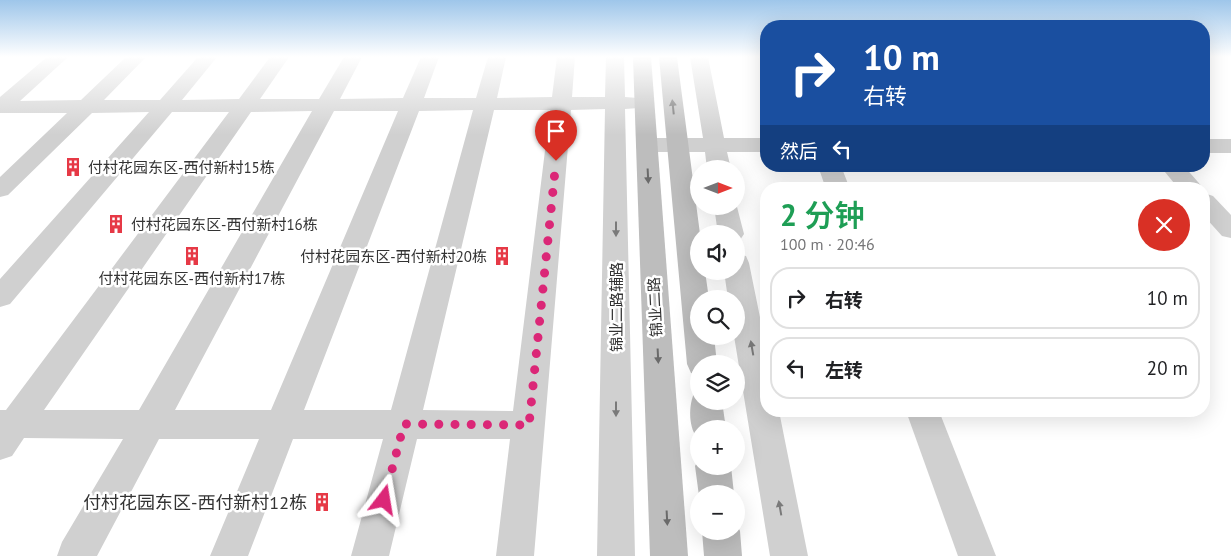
<!DOCTYPE html>
<html lang="zh">
<head>
<meta charset="utf-8">
<style>
  :root { --surface:#fff; --page:#f2f2f2; --text:#202124; --muted:#757577; --line:#e0e0e0 }
  body { margin:0; font-family:"PT Sans","Noto Sans SC",sans-serif; background:var(--page); color:var(--text); height:100vh; display:flex; flex-direction:column; font-size:19px; white-space:nowrap }
  * { box-sizing:border-box; margin:0 }
  p { font-size:16px; color:var(--muted) }
  .icon { flex:none; width:28px; height:28px; fill:none; stroke:currentColor; stroke-width:2; stroke-linecap:round; stroke-linejoin:round }
  .map { position:relative; flex:1; overflow:hidden }
  .side { position:absolute; left:760px; top:182px; width:450px; height:235px; display:flex; flex-direction:column; background:var(--surface); border-radius:20px; box-shadow:0 5px 20px #0002 }
  .side>* { flex:none }
  .top-card { position:absolute; left:760px; top:20px; width:450px; height:152px; border-radius:20px; box-shadow:0 5px 20px #0002; background:#1a4fa0; color:#fff; overflow:hidden }
  .needle { width:32px; rotate:90deg }
  .tools { position:absolute; left:690px; top:160px; display:grid; gap:10px }
  .tools a { display:grid; place-items:center; width:55px; height:55px; border-radius:50%; background:var(--surface); box-shadow:0 5px 20px #0002; font-size:25px }
  .pin { position:absolute; display:grid; place-items:center; width:42px; height:42px; color:#fff; margin:-51px -21px; border-radius:50% 50% 50% 0; rotate:-45deg; box-shadow:0 0 5px #0007 }
  .pin .icon { rotate:45deg }
  .me { position:absolute; width:55px; margin:-28px; rotate:14deg; stroke-linejoin:round; filter:drop-shadow(0 0 4px #0008) }
  .turn { display:flex; align-items:center; gap:18px; height:105px; padding:0 20px; font-size:22px }
  .turn .icon { width:65px; height:65px; stroke-width:2.5 }
  .turn b { display:block; font-size:35px; line-height:42px }
  .then { display:flex; align-items:center; height:48px; padding:0 20px; background:#0003; gap:10px; font-size:19px }
  .round { display:grid; place-items:center; flex:none; width:52px; height:52px; border-radius:26px; background:var(--page) }
  .head { display:flex; align-items:center; justify-content:space-between; height:85px; padding:0 20px }
  h1 { font-size:30px; font-weight:600; line-height:38px; color:#1e9e55 }
  ul { padding:0; list-style:none }
  li { display:flex; align-items:center; gap:15px; height:62px; margin:0 10px 8px; padding:0 10px; border:2px solid var(--line); border-radius:20px }
  li div { flex:1 }
  li b { display:block; font-size:19px }
  li em { font-style:normal }
  .map>svg:first-child { display:block }
  .lines { fill:none; stroke-linecap:round; stroke-linejoin:round }
  .street { fill:#d0d0d0; fill-rule:evenodd }
  .secondary { fill:#bdbdbd; fill-rule:evenodd }
  .oneway { fill:#6a6a6a }
  .oneway2 { fill:#7a7a7a }
  .route { stroke:#db2777; stroke-width:9; stroke-dasharray:0 16.2 }
  .labels { text-anchor:middle; dominant-baseline:central; stroke-width:5; stroke-linejoin:round; paint-order:stroke }
  .poi-label { font-size:15px; fill:#333; stroke:#fff; text-anchor:start }
  .street-label { font-size:15px; fill:#333; stroke:#fff }
  .near-poi-label { font-size:18px; fill:#333; stroke:#fff; text-anchor:end }
</style>
</head>
<body>
<div class="map">
<svg width="1231" height="556" viewBox="0 0 1231 556">
  <rect width="100%" height="100%" fill="#fff"/>
  <g class="lines">
    <g class="street">
      <path d="M 47,57 L 68,57 L 20,101 L 81,100 L 126,57 L 146,57 L 104,100 L 160,100 L 198,57 L 217,57 L 182,100 L 239,99 L 270,57 L 289,57 L 260,99 L 319,99 L 344,57 L 362,57 L 340,99 L 403,98 L 421,57 L 439,57 L 424,98 L 476,98 L 488,57 L 506,57 L 497,98 L 552,97 L 557,57 L 575,57 L 572,97 L 605,97 L 606,57 L 624,57 L 625,97 L 651,99 L 654,103 L 651,107 L 625,109 L 635,556 L 597,556 L 605,109 L 571,110 L 534,556 L 496,556 L 510,439 L 417,439 L 389,556 L 351,556 L 383,439 L 293,439 L 248,556 L 210,556 L 259,439 L 159,439 L 97,556 L 57,556 L 62,542 L 123,439 L 24,438 L 12,456 L 0,460 L 0,410 L 6,410 L 229,112 L 172,112 L 10,304 L 0,307 L 0,279 L 149,112 L 92,113 L 8,195 L 0,197 L 0,177 L 67,113 L 0,113 L 0,97 ZM 473,110 L 391,410 L 304,410 L 419,111 ZM 494,110 L 550,110 L 513,411 L 423,410 ZM 312,111 L 139,410 L 44,410 L 251,112 ZM 334,111 L 398,111 L 271,410 L 175,410 Z"/>
      <path d="M 690,57 L 708,57 L 724,138 L 766,138 L 766,152 L 727,152 L 731,169 L 707,169 L 705,152 L 647,152 L 639,150 L 636,145 L 639,140 L 647,138 L 703,138 Z"/>
      <rect x="1204" y="139" width="27" height="14"/>
      <path d="M 818,166 L 841,166 L 850,189 L 826,189 Z"/>
      <path d="M 1160,166 L 1184,166 L 1204,189 L 1179,189 Z"/>
      <path d="M 1204,193 L 1213,196 L 1231,215 L 1231,238 L 1222,236 L 1204,216 Z"/>
      <path d="M 736,203 L 744,234 L 740,240 L 736,241 L 736,234 L 718,234 L 714,206 L 736,206 Z"/>
      <path d="M 736,254 L 746,256 L 749,263 L 766,347 L 766,411 L 779,411 L 808,556 L 770,556 L 734,336 L 736,336 L 736,299 L 728,299 L 724,271 L 736,271 Z"/>
      <path d="M 906,411 L 939,411 L 996,556 L 958,556 Z"/>
    </g>
    <g class="secondary">
      <path d="M 633,57 L 651,57 L 688,556 L 650,556 Z"/>
      <path d="M 659,57 L 677,57 L 700,234 L 699,234 L 699,271 L 705,271 L 709,299 L 699,299 L 699,336 L 714,336 L 717,364 L 699,364 L 699,375 L 691,373 L 687,364 Z"/>
      <path d="M 699,390 L 699,401 L 722,401 L 726,429 L 699,429 L 699,440 C 688,429 688,405 695,391 Z"/>
      <path d="M 699,459 L 699,466 L 731,466 L 734,494 L 699,494 L 699,496 L 695,466 Z"/>
      <path d="M 736,523 L 740,531 L 742,556 L 704,556 L 702,531 L 736,531 Z"/>
    </g>
  </g>
  <defs><path id="oneway-solid" d="M-6-.8H1V-3.2L6.5 0L1 3.2V.8H-6Z" transform="scale(1.25)"/></defs>
  <g class="oneway">
    <use href="#oneway-solid" transform="translate(673 107) rotate(-96)"/>
    <use href="#oneway-solid" transform="translate(648 176) rotate(87)"/>
    <use href="#oneway-solid" transform="translate(658 356) rotate(87)"/>
    <use href="#oneway-solid" transform="translate(667 518) rotate(87)"/>
  </g>
  <g class="oneway2">
    <use href="#oneway-solid" transform="translate(616 229) rotate(90)"/>
    <use href="#oneway-solid" transform="translate(752 348) rotate(-100)"/>
    <use href="#oneway-solid" transform="translate(616 409) rotate(90)"/>
    <use href="#oneway-solid" transform="translate(780 508) rotate(-100)"/>
  </g>
  <linearGradient id="sky" x2="0" y2="1"><stop stop-color="#9ec6ea"/><stop offset="0.42" stop-color="#fff"/><stop offset="1" stop-color="#fff" stop-opacity="0"/></linearGradient>
  <rect width="1231" height="135" fill="url(#sky)"/>
  <g class="lines">
    <path class="route" d="M 384,500 L 404,424 L 529,425 L 556,161"/>
  </g>
  <defs>
    <g id="building-bare" transform="scale(1.5)"><path d="M-4-6H4V6H1V3H-1V6H-4ZM-2.5-4.3h1.7v1.8h-1.7ZM.8-4.3h1.7v1.8H.8ZM-2.5-1h1.7V.8h-1.7ZM.8-1h1.7V.8H.8Z" fill="#e63946" stroke="#fff" stroke-width="2.5" paint-order="stroke"/></g>
  </defs>
  <g fill-rule="evenodd">
    <use href="#building-bare" x="73" y="167"/>
    <use href="#building-bare" x="116" y="224"/>
    <use href="#building-bare" x="192" y="256"/>
    <use href="#building-bare" x="502" y="256"/>
    <use href="#building-bare" x="322" y="502"/>
  </g>
  <g class="labels">
    <g class="poi-label">
      <text x="88" y="167">付村花园东区-西付新村15栋</text>
      <text x="131" y="224">付村花园东区-西付新村16栋</text>
      <text x="487" y="256" text-anchor="end">付村花园东区-西付新村20栋</text>
      <text x="192" y="278" text-anchor="middle">付村花园东区-西付新村17栋</text>
    </g>
    <g class="street-label">
      <text transform="translate(616 307) rotate(-90)">锦业二路辅路</text>
      <text transform="translate(655 307) rotate(-93)">锦业二路</text>
    </g>
    <g class="near-poi-label">
      <text x="307" y="502">付村花园东区-西付新村12栋</text>
    </g>
  </g>
</svg>
<div class="tools">
<a><svg class="needle" viewBox="-14 -14 28 28"><path d="M0-13l5 13h-10z" fill="#e53935"/><path d="M0 13l5-13h-10z" fill="#757577"/></svg></a>
<a><svg class="icon" aria-label="sound" viewBox="0 0 24 24"><path d="M4 9h4l5-4v14l-5-4H4zM17 9q2 3 0 6"/></svg></a>
<a><svg class="icon" aria-label="search" viewBox="0 0 24 24"><circle cx="10" cy="10" r="6"/><path d="M15 15l6 6"/></svg></a>
<a><svg class="icon" aria-label="layers" viewBox="0 0 24 24"><path d="M12 4l9 5-9 5-9-5zM3 14l9 5 9-5"/></svg></a>
<a>+</a>
<a>−</a>
</div>
<div class="pin" style="left:556px;top:161px;background:#d93025"><svg class="icon" aria-label="arrive" viewBox="0 0 24 24"><path d="M6 21V4h12l-3 4 3 4H6"/></svg></div>
<svg class="me" style="left:384px;top:500px" viewBox="-20 -20 40 40"><path d="M0-17L14 15 0 8-14 15z" fill="#db2777" stroke="#fff" stroke-width="4"/></svg>
<div class="top-card">
<div class="turn"><svg class="icon" aria-label="right" viewBox="0 0 24 24"><path d="M7 20v-9h11M14 6l5 5-5 5"/></svg><div><b>10 m</b>右转</div></div>
<div class="then">然后<svg class="icon" aria-label="left" viewBox="0 0 24 24"><path d="M17 20v-9H6M10 6l-5 5 5 5"/></svg></div>
</div>
<section class="side">
<div class="head"><div><h1>2 分钟</h1><p>100 m · 20:46</p></div><a class="round" style="background:#d93025;color:#fff"><svg class="icon" aria-label="close" viewBox="0 0 24 24"><path d="M6 6l12 12M18 6L6 18"/></svg></a></div>
<ul>
<li><svg class="icon" aria-label="right" viewBox="0 0 24 24"><path d="M7 20v-9h11M14 6l5 5-5 5"/></svg><div><b>右转</b></div><em>10 m</em></li>
<li><svg class="icon" aria-label="left" viewBox="0 0 24 24"><path d="M17 20v-9H6M10 6l-5 5 5 5"/></svg><div><b>左转</b></div><em>20 m</em></li>
</ul>
</section>
</div>
</body>
</html>
